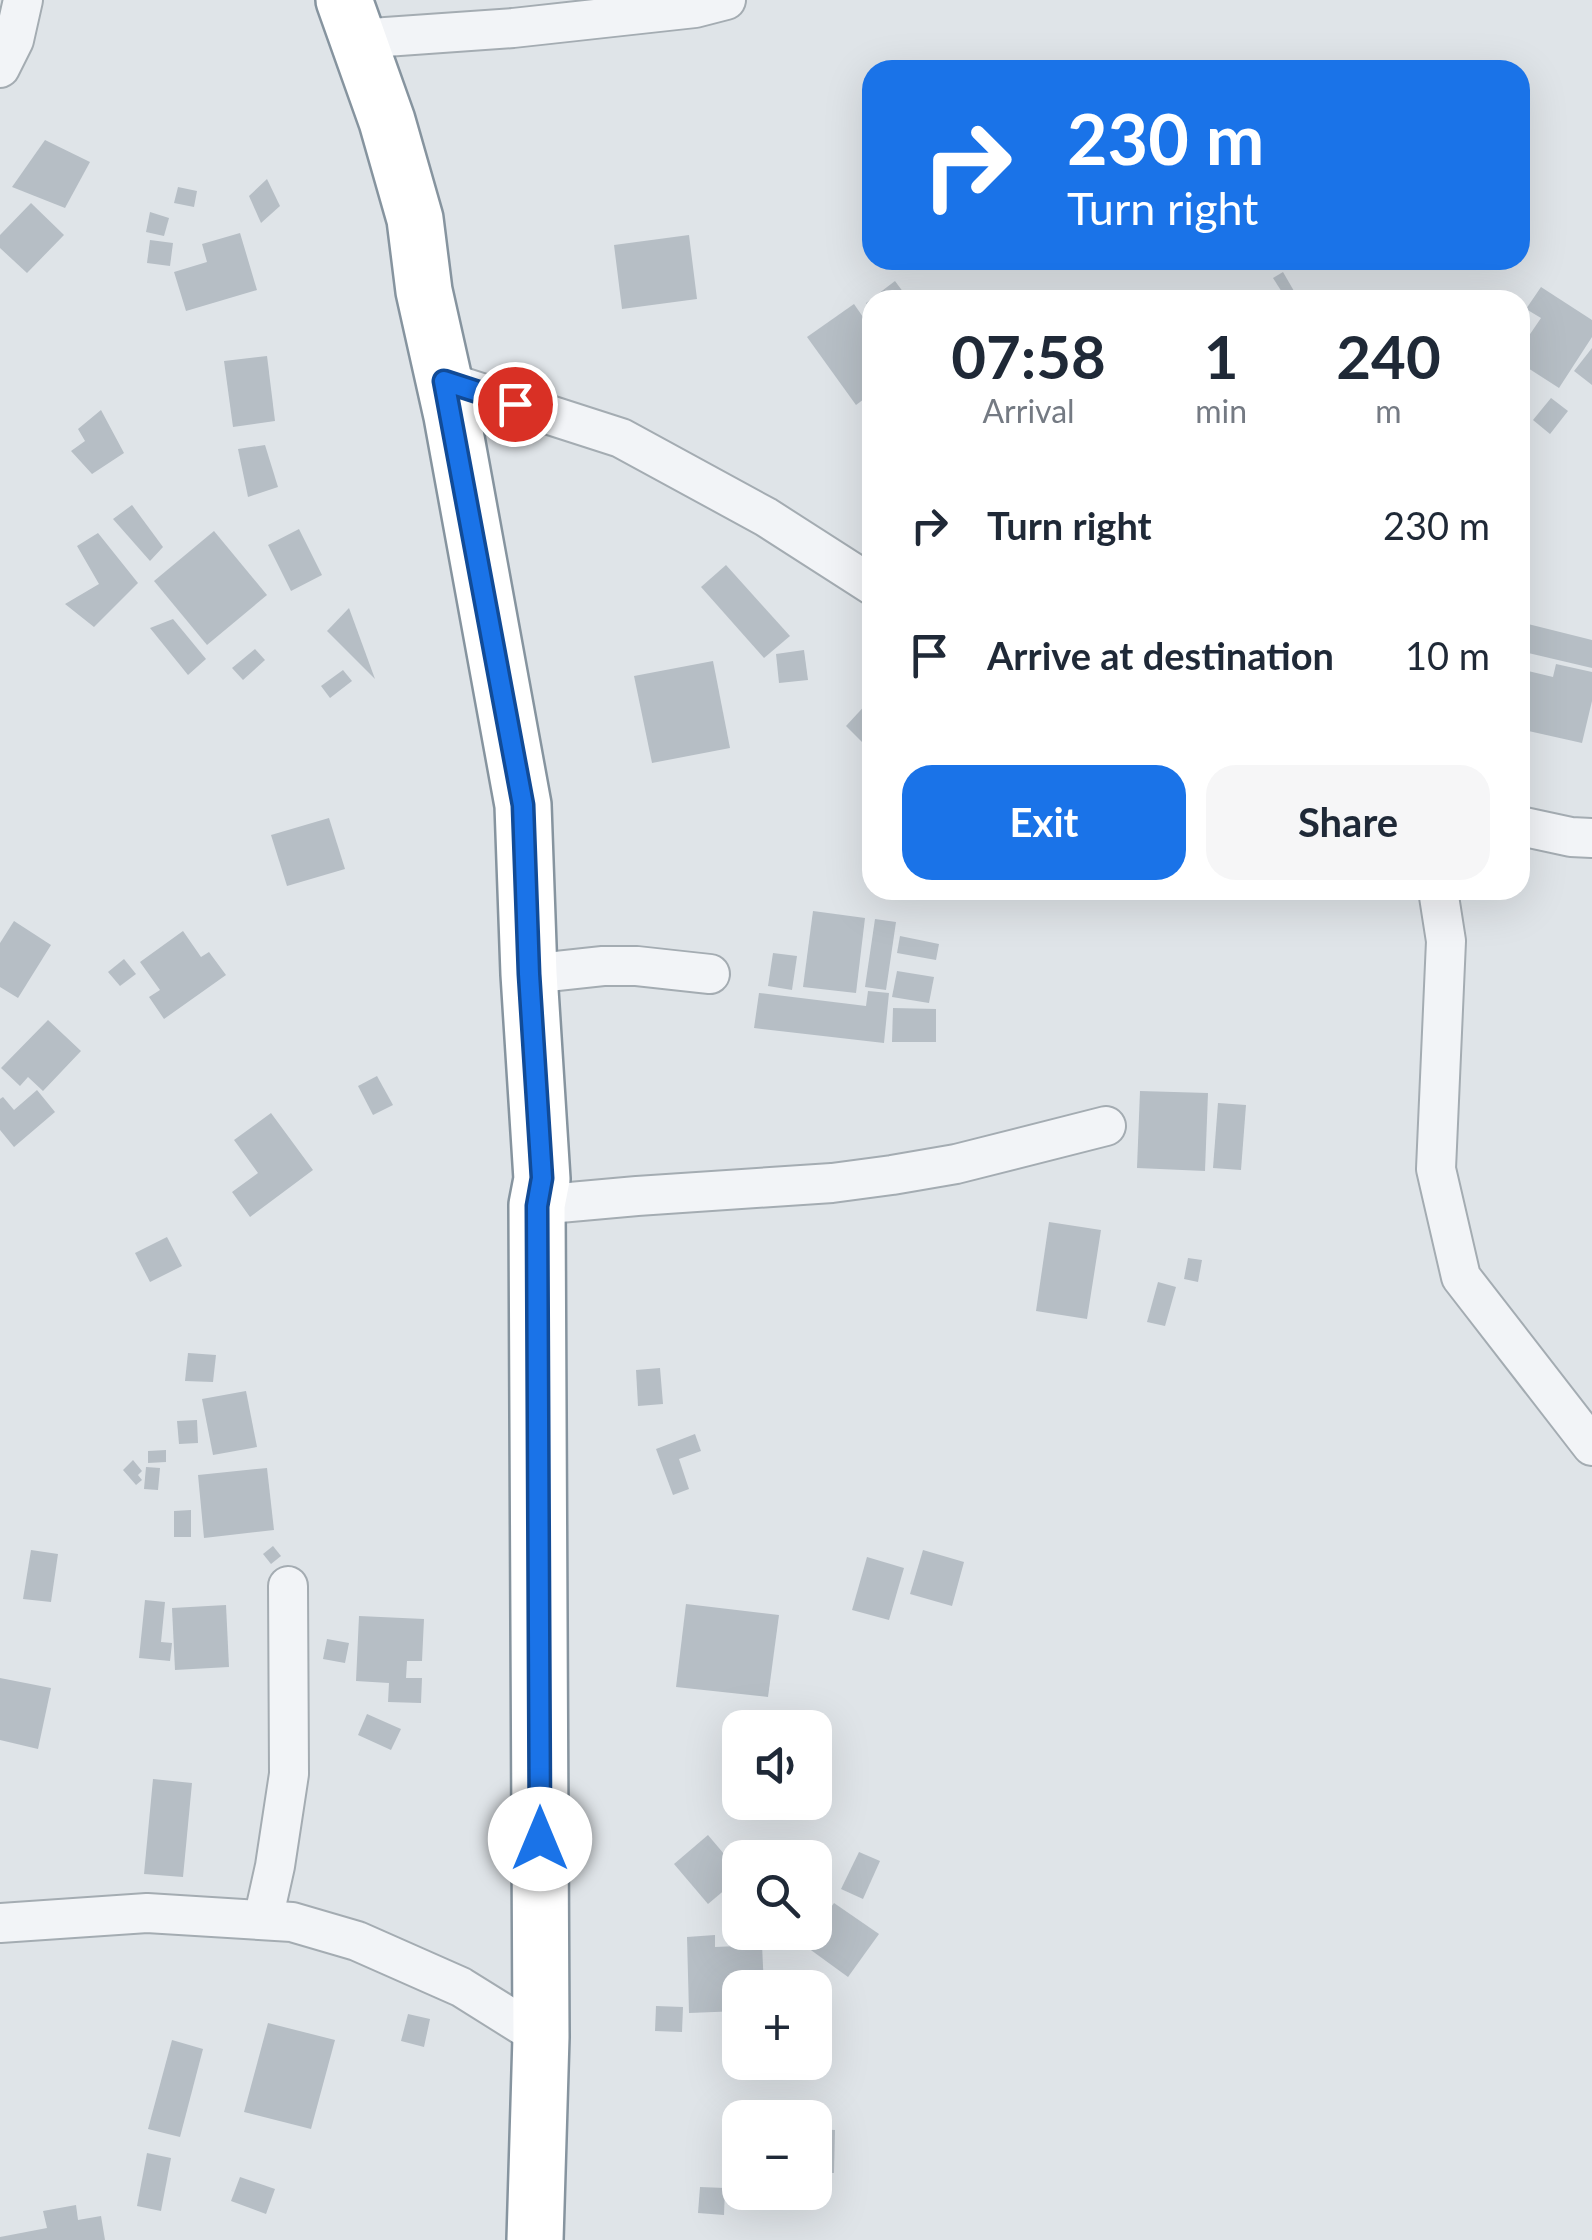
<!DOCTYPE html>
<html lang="en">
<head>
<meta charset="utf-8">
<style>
  :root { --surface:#fff; --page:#f6f6f7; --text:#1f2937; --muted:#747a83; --accent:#1a73e8 }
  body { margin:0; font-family:Lato,sans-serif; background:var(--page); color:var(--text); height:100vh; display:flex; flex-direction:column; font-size:38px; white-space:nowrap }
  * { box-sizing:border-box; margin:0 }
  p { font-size:32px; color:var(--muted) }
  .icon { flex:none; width:55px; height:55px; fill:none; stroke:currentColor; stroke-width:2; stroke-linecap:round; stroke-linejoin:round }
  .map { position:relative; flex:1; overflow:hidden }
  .drawer { position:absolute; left:862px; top:290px; width:668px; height:610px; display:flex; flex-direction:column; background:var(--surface); border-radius:30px; box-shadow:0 10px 40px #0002 }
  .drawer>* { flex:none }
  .guide { position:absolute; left:862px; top:60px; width:668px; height:210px; border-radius:30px; box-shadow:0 10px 40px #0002; background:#1a73e8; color:#fff; overflow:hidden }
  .tools { position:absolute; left:722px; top:1710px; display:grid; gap:20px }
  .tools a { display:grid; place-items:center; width:110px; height:110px; border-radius:20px; background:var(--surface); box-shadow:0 10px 40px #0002; font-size:50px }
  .pin { position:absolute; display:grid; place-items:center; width:85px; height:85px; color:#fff; margin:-42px; border:5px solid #fff; border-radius:50%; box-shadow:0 2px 10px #0007 }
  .me { position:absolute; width:110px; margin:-55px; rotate:0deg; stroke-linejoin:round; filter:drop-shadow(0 0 8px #0008) }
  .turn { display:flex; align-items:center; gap:35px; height:210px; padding:0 40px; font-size:45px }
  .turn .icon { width:130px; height:130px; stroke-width:2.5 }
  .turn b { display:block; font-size:70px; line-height:85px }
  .eta { display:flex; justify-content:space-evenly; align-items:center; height:170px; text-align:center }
  .eta b { font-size:60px; font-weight:700; line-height:70px }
  .cta { display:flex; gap:20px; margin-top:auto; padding:20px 40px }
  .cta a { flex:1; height:115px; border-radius:30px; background:var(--accent); color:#fff; font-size:40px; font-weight:700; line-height:115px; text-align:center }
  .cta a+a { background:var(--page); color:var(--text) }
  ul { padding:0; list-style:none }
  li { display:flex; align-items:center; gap:30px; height:130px; padding:0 40px }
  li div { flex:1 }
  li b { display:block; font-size:38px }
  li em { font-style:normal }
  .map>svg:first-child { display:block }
  .building { fill:#b6bec5 }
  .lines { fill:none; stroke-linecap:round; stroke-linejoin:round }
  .minor-casing { stroke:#a4acb2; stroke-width:42 }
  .trunk-casing { stroke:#86949f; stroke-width:60 }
  .minor { stroke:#f2f4f7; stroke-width:38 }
  .trunk { stroke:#fff; stroke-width:55 }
  .route-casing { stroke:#114b97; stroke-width:25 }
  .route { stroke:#1a73e8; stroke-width:18 }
</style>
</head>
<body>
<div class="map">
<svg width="1592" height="2240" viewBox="0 0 1592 2240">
  <rect width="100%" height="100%" fill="#dfe4e8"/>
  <g class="building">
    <path d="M 45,140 L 90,162 L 65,208 L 12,187 Z"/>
    <path d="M 267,179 L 280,206 L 261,223 L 249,196 Z"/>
    <path d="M 178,187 L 197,191 L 194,207 L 174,203 Z"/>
    <path d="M 31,203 L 64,235 L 27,273 L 0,248 L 0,235 Z"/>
    <path d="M 150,212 L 169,218 L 164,236 L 146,232 Z"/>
    <path d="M 240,233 L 257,290 L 186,311 L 174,272 L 207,262 L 202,244 Z"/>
    <path d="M 689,235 L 697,299 L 622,309 L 614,245 Z"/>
    <path d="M 150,240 L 173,243 L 170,266 L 147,263 Z"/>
    <path d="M 1283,272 L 1298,298 L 1295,300 L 1287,300 L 1273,278 Z"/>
    <path d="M 895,281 L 909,300 L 872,300 L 872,312 L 866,303 Z"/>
    <path d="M 1541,287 L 1592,320 L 1592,337 L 1559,388 L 1520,363 L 1520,349 L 1541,318 L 1526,309 Z"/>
    <path d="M 854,304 L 872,330 L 872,393 L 856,405 L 807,337 Z"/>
    <path d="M 1592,348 L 1592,385 L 1574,371 Z"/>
    <path d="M 267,356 L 275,421 L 233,427 L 224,361 Z"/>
    <path d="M 1551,398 L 1568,411 L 1550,434 L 1533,420 Z"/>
    <path d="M 101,410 L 124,453 L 92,474 L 71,451 L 85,441 L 78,429 Z"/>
    <path d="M 265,445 L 278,487 L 248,497 L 238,449 Z"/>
    <path d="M 132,505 L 163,547 L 150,561 L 113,519 Z"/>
    <path d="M 299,529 L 322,575 L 291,591 L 268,545 Z"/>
    <path d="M 214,531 L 267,595 L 207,645 L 154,581 Z"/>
    <path d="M 98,533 L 138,583 L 94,627 L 65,604 L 99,584 L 77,546 Z"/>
    <path d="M 726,565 L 790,636 L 764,658 L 701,587 Z"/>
    <path d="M 349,608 L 375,679 L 327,631 Z"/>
    <path d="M 173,619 L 206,659 L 188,675 L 150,628 Z"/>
    <path d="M 1520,622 L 1592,640 L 1592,668 L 1520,651 Z"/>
    <path d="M 255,649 L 265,660 L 243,680 L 232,668 Z"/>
    <path d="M 804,650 L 808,680 L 779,683 L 776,654 Z"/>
    <path d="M 713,661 L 730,748 L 652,763 L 634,676 Z"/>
    <path d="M 1556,664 L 1592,672 L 1592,701 L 1582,743 L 1520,729 L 1520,669 L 1553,677 Z"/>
    <path d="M 343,670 L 352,681 L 330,698 L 321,686 Z"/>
    <path d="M 870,700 L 872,702 L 872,752 L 846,726 Z"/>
    <path d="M 329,818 L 345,869 L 287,886 L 271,835 Z"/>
    <path d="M 813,911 L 865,918 L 856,993 L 803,987 Z"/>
    <path d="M 875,919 L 896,922 L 886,990 L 865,987 Z"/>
    <path d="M 14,921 L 51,945 L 18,998 L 0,987 L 0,943 Z"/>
    <path d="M 183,931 L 201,957 L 209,952 L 226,975 L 164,1019 L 149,997 L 160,990 L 140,962 Z"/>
    <path d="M 900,936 L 939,944 L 936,960 L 897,953 Z"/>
    <path d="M 773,953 L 797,956 L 792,990 L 768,986 Z"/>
    <path d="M 124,959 L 136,974 L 120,986 L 108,972 Z"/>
    <path d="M 897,971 L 934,977 L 929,1003 L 892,997 Z"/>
    <path d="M 868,991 L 889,993 L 884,1043 L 754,1028 L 759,993 L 866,1006 Z"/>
    <path d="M 893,1008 L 936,1009 L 936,1042 L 892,1042 Z"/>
    <path d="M 48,1020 L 81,1051 L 43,1091 L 28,1077 L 20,1086 L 1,1068 Z"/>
    <path d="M 377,1076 L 393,1105 L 373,1115 L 358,1086 Z"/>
    <path d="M 37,1090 L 55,1112 L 14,1147 L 0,1130 L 0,1099 L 3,1097 L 14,1110 Z"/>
    <path d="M 1140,1091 L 1208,1093 L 1205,1171 L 1137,1168 Z"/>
    <path d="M 1218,1103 L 1246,1105 L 1241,1170 L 1213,1168 Z"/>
    <path d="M 271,1113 L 313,1170 L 250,1217 L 232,1192 L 258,1173 L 234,1140 Z"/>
    <path d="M 1049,1222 L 1101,1230 L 1087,1319 L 1036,1311 Z"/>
    <path d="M 167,1237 L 182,1266 L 150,1282 L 135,1253 Z"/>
    <path d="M 1188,1258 L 1202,1260 L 1198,1282 L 1184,1279 Z"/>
    <path d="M 1158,1282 L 1176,1287 L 1165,1326 L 1147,1322 Z"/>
    <path d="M 188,1353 L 216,1355 L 213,1382 L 185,1381 Z"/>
    <path d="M 660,1368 L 663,1404 L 638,1406 L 636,1370 Z"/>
    <path d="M 246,1391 L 257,1447 L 213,1455 L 202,1399 Z"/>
    <path d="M 197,1420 L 198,1443 L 179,1444 L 177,1421 Z"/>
    <path d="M 695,1434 L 701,1451 L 679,1459 L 689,1489 L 673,1495 L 656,1449 Z"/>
    <path d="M 166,1450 L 166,1462 L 148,1463 L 148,1451 Z"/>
    <path d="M 133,1460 L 142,1471 L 138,1475 L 142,1480 L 136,1485 L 123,1470 Z"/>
    <path d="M 146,1467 L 160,1468 L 158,1490 L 144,1489 Z"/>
    <path d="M 267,1468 L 274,1530 L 204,1538 L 198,1475 Z"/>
    <path d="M 191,1510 L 191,1537 L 174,1537 L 174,1511 Z"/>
    <path d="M 273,1546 L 281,1556 L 271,1564 L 263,1554 Z"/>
    <path d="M 31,1550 L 58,1554 L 51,1602 L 23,1599 Z"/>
    <path d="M 923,1550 L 964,1562 L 952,1606 L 910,1594 Z"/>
    <path d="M 867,1557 L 904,1568 L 889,1620 L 852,1610 Z"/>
    <path d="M 145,1600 L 165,1602 L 161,1642 L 172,1643 L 170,1661 L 139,1658 Z"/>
    <path d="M 686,1604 L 779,1615 L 768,1697 L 676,1687 Z"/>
    <path d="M 226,1605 L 229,1667 L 175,1670 L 172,1608 Z"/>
    <path d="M 359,1616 L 424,1619 L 422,1661 L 407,1661 L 406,1678 L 422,1678 L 421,1703 L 388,1702 L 389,1683 L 356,1681 Z"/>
    <path d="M 327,1639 L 349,1643 L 345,1663 L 323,1659 Z"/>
    <path d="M 0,1678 L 51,1688 L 38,1749 L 0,1740 Z"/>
    <path d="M 367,1714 L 401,1729 L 391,1750 L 358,1735 Z"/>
    <path d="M 153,1779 L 192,1783 L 183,1877 L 144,1874 Z"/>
    <path d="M 708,1835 L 740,1873 L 740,1877 L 708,1904 L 674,1864 Z"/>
    <path d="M 859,1852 L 880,1861 L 863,1899 L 841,1889 Z"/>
    <path d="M 834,1903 L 879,1934 L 848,1977 L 804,1945 Z"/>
    <path d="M 715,1935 L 715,1947 L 762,1945 L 764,1988 L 740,1988 L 740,2011 L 689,2013 L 687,1937 Z"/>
    <path d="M 656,2006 L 683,2007 L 682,2032 L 655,2031 Z"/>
    <path d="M 408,2014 L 430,2019 L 424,2047 L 401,2041 Z"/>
    <path d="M 268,2023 L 335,2040 L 311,2129 L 244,2112 Z"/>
    <path d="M 172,2040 L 203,2049 L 180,2137 L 148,2129 Z"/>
    <path d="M 815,2129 L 835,2130 L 834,2173 L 815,2173 Z"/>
    <path d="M 147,2153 L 171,2158 L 161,2211 L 137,2206 Z"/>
    <path d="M 240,2177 L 275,2189 L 266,2214 L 231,2201 Z"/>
    <path d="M 700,2187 L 725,2188 L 724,2215 L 698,2213 Z"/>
    <path d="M 76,2205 L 78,2220 L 101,2216 L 105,2240 L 0,2240 L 0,2237 L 47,2228 L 43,2211 Z"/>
  </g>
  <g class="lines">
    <g class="minor-casing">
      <g id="minor">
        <path d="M 357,39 L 513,28 L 695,8 L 726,0"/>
        <path d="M 0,68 L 14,40 L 23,0"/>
        <path d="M 444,381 L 621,438 L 766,517 L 872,585"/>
        <path d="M 1520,826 L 1571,837 L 1592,838"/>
        <path d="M 1438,890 L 1446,941 L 1436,1169 L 1461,1277 L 1592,1446"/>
        <path d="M 529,974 L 603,966 L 637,966 L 710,974"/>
        <path d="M 537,1205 L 637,1196 L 832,1183 L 892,1175 L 956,1164 L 1106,1126"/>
        <path d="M 263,1920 L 275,1866 L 289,1774 L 288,1586"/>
        <path d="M 0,1923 L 147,1913 L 292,1922 L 357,1941 L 461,1987 L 541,2037"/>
      </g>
    </g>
    <g class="trunk-casing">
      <path id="trunk" d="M 344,0 L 387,121 L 415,219 L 424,291 L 452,416 L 523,805 L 529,974 L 542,1179 L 537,1205 L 541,2037 L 535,2240"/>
    </g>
    <use href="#minor" class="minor"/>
    <use href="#trunk" class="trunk"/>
  </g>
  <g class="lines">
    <g class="route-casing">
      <path id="route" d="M 515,404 L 444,381 L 523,805 L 529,974 L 542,1178 L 537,1206 L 540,1839"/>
    </g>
    <use href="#route" class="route"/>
  </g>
</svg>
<div class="tools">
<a><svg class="icon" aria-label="sound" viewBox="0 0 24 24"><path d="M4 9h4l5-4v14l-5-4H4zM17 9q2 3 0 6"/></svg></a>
<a><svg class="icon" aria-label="search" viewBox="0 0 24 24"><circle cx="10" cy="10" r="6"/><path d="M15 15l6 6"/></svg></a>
<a>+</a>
<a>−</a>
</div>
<div class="pin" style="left:515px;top:404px;background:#d93025"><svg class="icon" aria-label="arrive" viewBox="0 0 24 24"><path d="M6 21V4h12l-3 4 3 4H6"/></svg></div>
<svg class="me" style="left:540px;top:1839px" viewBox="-20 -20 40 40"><circle r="19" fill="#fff"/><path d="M0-13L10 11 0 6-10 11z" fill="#1a73e8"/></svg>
<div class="guide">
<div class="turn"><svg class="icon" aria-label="right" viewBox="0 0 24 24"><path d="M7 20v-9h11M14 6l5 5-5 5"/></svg><div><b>230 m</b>Turn right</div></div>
</div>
<section class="drawer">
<div class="eta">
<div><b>07:58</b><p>Arrival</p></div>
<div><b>1</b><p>min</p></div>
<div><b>240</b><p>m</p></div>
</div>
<ul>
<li><svg class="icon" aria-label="right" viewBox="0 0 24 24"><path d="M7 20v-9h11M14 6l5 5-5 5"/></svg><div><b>Turn right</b></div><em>230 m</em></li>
<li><svg class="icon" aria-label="arrive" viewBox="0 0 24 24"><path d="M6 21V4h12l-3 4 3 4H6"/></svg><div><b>Arrive at destination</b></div><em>10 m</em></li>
</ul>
<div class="cta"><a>Exit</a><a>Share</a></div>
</section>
</div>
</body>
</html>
